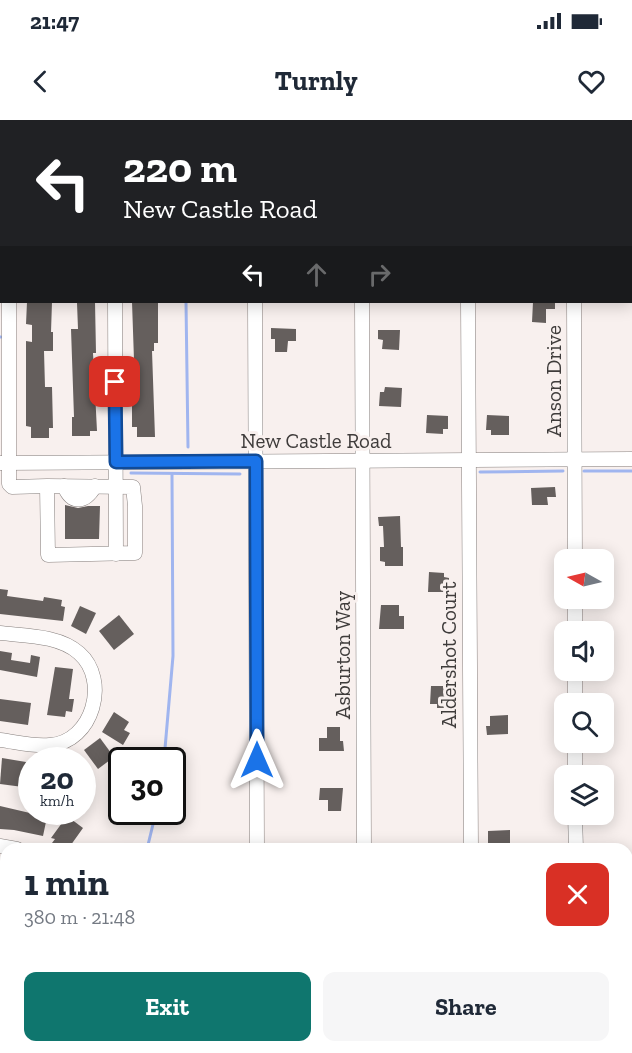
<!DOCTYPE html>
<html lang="en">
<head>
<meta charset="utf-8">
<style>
  :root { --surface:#fff; --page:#f6f6f7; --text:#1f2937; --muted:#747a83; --accent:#0f766e }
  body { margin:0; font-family:"Zilla Slab",serif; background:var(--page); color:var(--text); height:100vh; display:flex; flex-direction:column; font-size:22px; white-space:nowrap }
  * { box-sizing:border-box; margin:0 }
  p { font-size:20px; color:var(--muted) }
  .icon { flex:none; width:33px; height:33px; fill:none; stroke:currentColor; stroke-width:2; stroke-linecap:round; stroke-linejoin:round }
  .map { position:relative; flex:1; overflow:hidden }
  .details { position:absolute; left:0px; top:723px; width:633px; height:210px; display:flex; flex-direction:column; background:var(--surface); border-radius:18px 18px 0 0; box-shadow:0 3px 15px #0003 }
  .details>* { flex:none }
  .top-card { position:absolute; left:0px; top:0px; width:633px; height:183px; box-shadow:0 3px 15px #0003; background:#202124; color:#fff; overflow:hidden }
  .needle { width:39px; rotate:278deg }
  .buttons { position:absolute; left:554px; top:429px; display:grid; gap:12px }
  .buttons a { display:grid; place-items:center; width:60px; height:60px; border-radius:12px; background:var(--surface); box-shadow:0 3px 15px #0003; font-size:30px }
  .speed { position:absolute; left:18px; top:627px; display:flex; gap:12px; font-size:30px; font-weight:700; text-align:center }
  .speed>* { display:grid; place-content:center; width:78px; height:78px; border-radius:50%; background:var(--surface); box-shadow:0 3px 15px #0003; line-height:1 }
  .speed small { font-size:15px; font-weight:400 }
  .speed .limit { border:3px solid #111; border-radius:9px; background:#fff; color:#111 }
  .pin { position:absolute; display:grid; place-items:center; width:51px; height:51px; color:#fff; margin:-26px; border-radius:12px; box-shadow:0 3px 9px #0006 }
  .me { position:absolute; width:66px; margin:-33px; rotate:0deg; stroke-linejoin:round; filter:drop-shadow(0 0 4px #0008) }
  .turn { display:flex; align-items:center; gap:21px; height:126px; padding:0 24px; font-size:27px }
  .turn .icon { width:78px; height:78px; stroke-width:2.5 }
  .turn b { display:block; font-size:42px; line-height:51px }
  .lanes { display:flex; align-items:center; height:57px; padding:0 24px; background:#0003; justify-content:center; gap:30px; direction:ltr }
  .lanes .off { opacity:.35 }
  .round { display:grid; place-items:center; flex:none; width:63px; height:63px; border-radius:12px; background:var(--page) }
  .head { display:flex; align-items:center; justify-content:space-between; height:102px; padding:0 24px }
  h1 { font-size:36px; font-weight:800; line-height:45px }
  .button { display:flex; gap:12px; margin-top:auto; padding:12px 24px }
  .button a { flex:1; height:69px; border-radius:12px; background:var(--accent); color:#fff; font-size:24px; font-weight:800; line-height:69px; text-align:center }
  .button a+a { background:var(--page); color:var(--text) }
  .status { display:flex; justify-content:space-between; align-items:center; height:42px; padding:0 30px; background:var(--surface); direction:ltr }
  .status svg { height:16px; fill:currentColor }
  header { display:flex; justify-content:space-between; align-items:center; height:78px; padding:0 24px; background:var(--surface); font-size:27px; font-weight:800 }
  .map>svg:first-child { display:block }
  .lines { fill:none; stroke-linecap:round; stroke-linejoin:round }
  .stream { stroke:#a0b5ef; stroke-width:3 }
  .building { fill:#655f5d }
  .minor-casing { stroke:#867f7d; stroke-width:15 }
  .minor { stroke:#fff; stroke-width:14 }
  .route-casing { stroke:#114b97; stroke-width:15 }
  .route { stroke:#1a73e8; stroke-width:10 }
  .labels { text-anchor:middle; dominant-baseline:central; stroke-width:6; stroke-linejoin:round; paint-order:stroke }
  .street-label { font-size:21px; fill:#3f3c3b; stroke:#f8f0ee }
</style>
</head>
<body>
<div class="status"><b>21:47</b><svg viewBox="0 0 49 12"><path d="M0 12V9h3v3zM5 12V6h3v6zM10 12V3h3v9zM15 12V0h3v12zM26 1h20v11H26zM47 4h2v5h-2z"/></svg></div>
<header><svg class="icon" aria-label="back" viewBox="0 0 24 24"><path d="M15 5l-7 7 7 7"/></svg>Turnly<svg class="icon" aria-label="heart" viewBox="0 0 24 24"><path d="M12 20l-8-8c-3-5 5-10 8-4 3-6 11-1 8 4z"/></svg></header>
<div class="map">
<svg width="632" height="933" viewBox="0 0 632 933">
  <rect width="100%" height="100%" fill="#f8f0ee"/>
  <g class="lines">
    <g class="stream">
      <path d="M 184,0 L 184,2"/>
      <path d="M 186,182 L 188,327"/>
      <path d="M 0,217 L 1,217"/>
      <path d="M 584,351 L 632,351"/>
      <path d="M 480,352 L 563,351"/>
      <path d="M 131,353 L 240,354"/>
      <path d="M 164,640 L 173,536 L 172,355"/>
      <path d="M 147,729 L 156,692"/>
      <path d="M 0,908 L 6,909"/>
      <path d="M 627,920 L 632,920"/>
      <path d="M 308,927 L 320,927"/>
    </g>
  </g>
  <g class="building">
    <path d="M 27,182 L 52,182 L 51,212 L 53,212 L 53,231 L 44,231 L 45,267 L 52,267 L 53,308 L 49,308 L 49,318 L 31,318 L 31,307 L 26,306 L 26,221 L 32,222 L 32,205 L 26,204 Z"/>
    <path d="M 95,182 L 96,233 L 93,233 L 97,311 L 90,311 L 90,316 L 72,316 L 72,297 L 74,297 L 71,209 L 78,209 L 77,183 Z"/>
    <path d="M 132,182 L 158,182 L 158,223 L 154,223 L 154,231 L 152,231 L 155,317 L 137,317 L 137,307 L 132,307 L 132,269 L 135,269 Z"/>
    <path d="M 533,182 L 555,182 L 555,189 L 546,189 L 546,203 L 532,202 Z"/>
    <path d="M 271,208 L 296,209 L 296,221 L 288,221 L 287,232 L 275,232 L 275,219 L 271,219 Z"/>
    <path d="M 378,210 L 400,210 L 399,230 L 382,229 L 383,220 L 378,219 Z"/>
    <path d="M 385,267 L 402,268 L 401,287 L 379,286 L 380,272 L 384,272 Z"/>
    <path d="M 427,295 L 448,296 L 448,309 L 443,309 L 443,314 L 426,313 Z"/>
    <path d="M 487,295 L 509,296 L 509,315 L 491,315 L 491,310 L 486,310 Z"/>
    <path d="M 555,367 L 556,377 L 547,377 L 548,385 L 532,385 L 531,368 Z"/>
    <path d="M 65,385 L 78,388 L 88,386 L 100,386 L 99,419 L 65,419 Z"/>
    <path d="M 400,396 L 401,427 L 403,427 L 403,446 L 385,446 L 385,442 L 380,441 L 380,427 L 384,427 L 383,406 L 379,406 L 378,397 Z"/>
    <path d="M 429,452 L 444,453 L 444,457 L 449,458 L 449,472 L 428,472 Z"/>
    <path d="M 0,469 L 8,470 L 7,476 L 43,481 L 44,477 L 62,480 L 61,486 L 65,487 L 63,501 L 0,494 Z"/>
    <path d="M 381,485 L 399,485 L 399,496 L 404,496 L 404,509 L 379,509 Z"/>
    <path d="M 80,486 L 96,493 L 86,514 L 71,506 Z"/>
    <path d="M 119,495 L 134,514 L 114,530 L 99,511 Z"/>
    <path d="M 0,531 L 12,533 L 11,540 L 30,543 L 31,535 L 40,537 L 37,557 L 0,550 Z"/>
    <path d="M 55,547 L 73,549 L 69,579 L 74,579 L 72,592 L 66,591 L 65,597 L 47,595 Z"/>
    <path d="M 431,566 L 447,566 L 446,577 L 450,578 L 450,588 L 437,588 L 437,584 L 430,584 Z"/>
    <path d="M 0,579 L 31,583 L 28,605 L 0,601 Z"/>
    <path d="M 114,592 L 129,602 L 124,610 L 130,613 L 123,625 L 102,612 Z"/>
    <path d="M 508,595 L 508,614 L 487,615 L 486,606 L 490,606 L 490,596 Z"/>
    <path d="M 327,607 L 340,607 L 340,621 L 343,621 L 344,631 L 319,631 L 319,618 L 327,618 Z"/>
    <path d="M 100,618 L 114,637 L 98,649 L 84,630 Z"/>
    <path d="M 2,638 L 26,642 L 23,667 L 0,664 Z"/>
    <path d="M 320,668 L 343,668 L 341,691 L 328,691 L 328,680 L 319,680 Z"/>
    <path d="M 0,686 L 47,697 L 43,716 L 14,710 L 0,709 Z"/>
    <path d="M 67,696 L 83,708 L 68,729 L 60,729 L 52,723 L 55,719 L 51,718 Z"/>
    <path d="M 510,710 L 510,728 L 488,729 L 488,711 Z"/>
  </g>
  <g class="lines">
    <g class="minor-casing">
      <g id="minor">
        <path d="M 8,0 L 8,2"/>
        <path d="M 114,0 L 114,2"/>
        <path d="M 253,0 L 253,2"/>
        <path d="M 466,0 L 466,2"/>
        <path d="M 359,2 L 359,0"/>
        <path d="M 9,182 L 9,364 L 12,367 L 47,366 L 48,435 L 135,433 L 135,386 L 133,367 L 47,366"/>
        <path d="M 115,182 L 116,434"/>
        <path d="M 255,182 L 257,729"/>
        <path d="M 362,182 L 364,729"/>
        <path d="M 468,182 L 471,729"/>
        <path d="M 574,182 L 575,440"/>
        <path d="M 0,343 L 632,339"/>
        <path d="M 64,366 C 72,386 86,382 95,366"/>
        <path d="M 575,478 L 575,512"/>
        <path d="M 0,513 C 25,516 59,515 79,533 C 110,560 93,622 50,625 C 34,627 16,622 0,620"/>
        <path d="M 575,550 L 575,584"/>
        <path d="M 575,622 L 575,656"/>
        <path d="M 575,694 L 576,729"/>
        <path d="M 0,726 L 17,729"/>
        <path d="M 0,835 L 6,835"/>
        <path d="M 627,849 L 632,849"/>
      </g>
    </g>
    <use href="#minor" class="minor"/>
  </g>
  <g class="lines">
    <g class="route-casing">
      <path id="route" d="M 115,262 L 116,342 L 256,341 L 257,640"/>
    </g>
    <use href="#route" class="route"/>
  </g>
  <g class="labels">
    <g class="street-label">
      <text transform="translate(553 261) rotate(-90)">Anson Drive</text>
      <text x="316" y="320">New Castle Road</text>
      <text transform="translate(342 535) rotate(-90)">Asburton Way</text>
      <text transform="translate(448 535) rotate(-90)">Aldershot Court</text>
    </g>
  </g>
</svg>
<div class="buttons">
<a><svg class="needle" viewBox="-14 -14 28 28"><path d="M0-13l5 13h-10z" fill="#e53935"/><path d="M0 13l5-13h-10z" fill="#747a83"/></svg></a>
<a><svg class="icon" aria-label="sound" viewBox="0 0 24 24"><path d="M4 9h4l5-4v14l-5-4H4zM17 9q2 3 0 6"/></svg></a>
<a><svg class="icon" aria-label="search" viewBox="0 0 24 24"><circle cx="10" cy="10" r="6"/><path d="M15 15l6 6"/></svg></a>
<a><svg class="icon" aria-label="layers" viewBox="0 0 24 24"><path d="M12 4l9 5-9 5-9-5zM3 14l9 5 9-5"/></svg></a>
</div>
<div class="speed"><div>20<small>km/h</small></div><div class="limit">30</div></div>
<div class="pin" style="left:115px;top:262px;background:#d93025"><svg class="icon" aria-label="arrive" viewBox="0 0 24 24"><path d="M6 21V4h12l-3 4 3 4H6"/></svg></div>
<svg class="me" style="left:257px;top:640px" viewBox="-20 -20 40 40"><path d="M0-17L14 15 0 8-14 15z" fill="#1a73e8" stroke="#fff" stroke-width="4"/></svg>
<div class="top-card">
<div class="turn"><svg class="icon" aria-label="left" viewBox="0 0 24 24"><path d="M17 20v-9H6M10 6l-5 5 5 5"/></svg><div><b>220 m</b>New Castle Road</div></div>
<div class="lanes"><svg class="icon" aria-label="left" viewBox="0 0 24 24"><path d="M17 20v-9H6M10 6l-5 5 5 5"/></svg><svg class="icon off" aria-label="ahead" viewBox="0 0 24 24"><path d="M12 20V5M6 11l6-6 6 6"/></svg><svg class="icon off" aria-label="right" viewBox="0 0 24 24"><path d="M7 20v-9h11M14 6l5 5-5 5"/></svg></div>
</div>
<section class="details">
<div class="head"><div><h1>1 min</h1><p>380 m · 21:48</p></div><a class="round" style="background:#d93025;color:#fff"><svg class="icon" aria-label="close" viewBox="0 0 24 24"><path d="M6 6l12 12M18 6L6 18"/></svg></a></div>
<div class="button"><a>Exit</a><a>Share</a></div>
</section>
</div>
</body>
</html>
